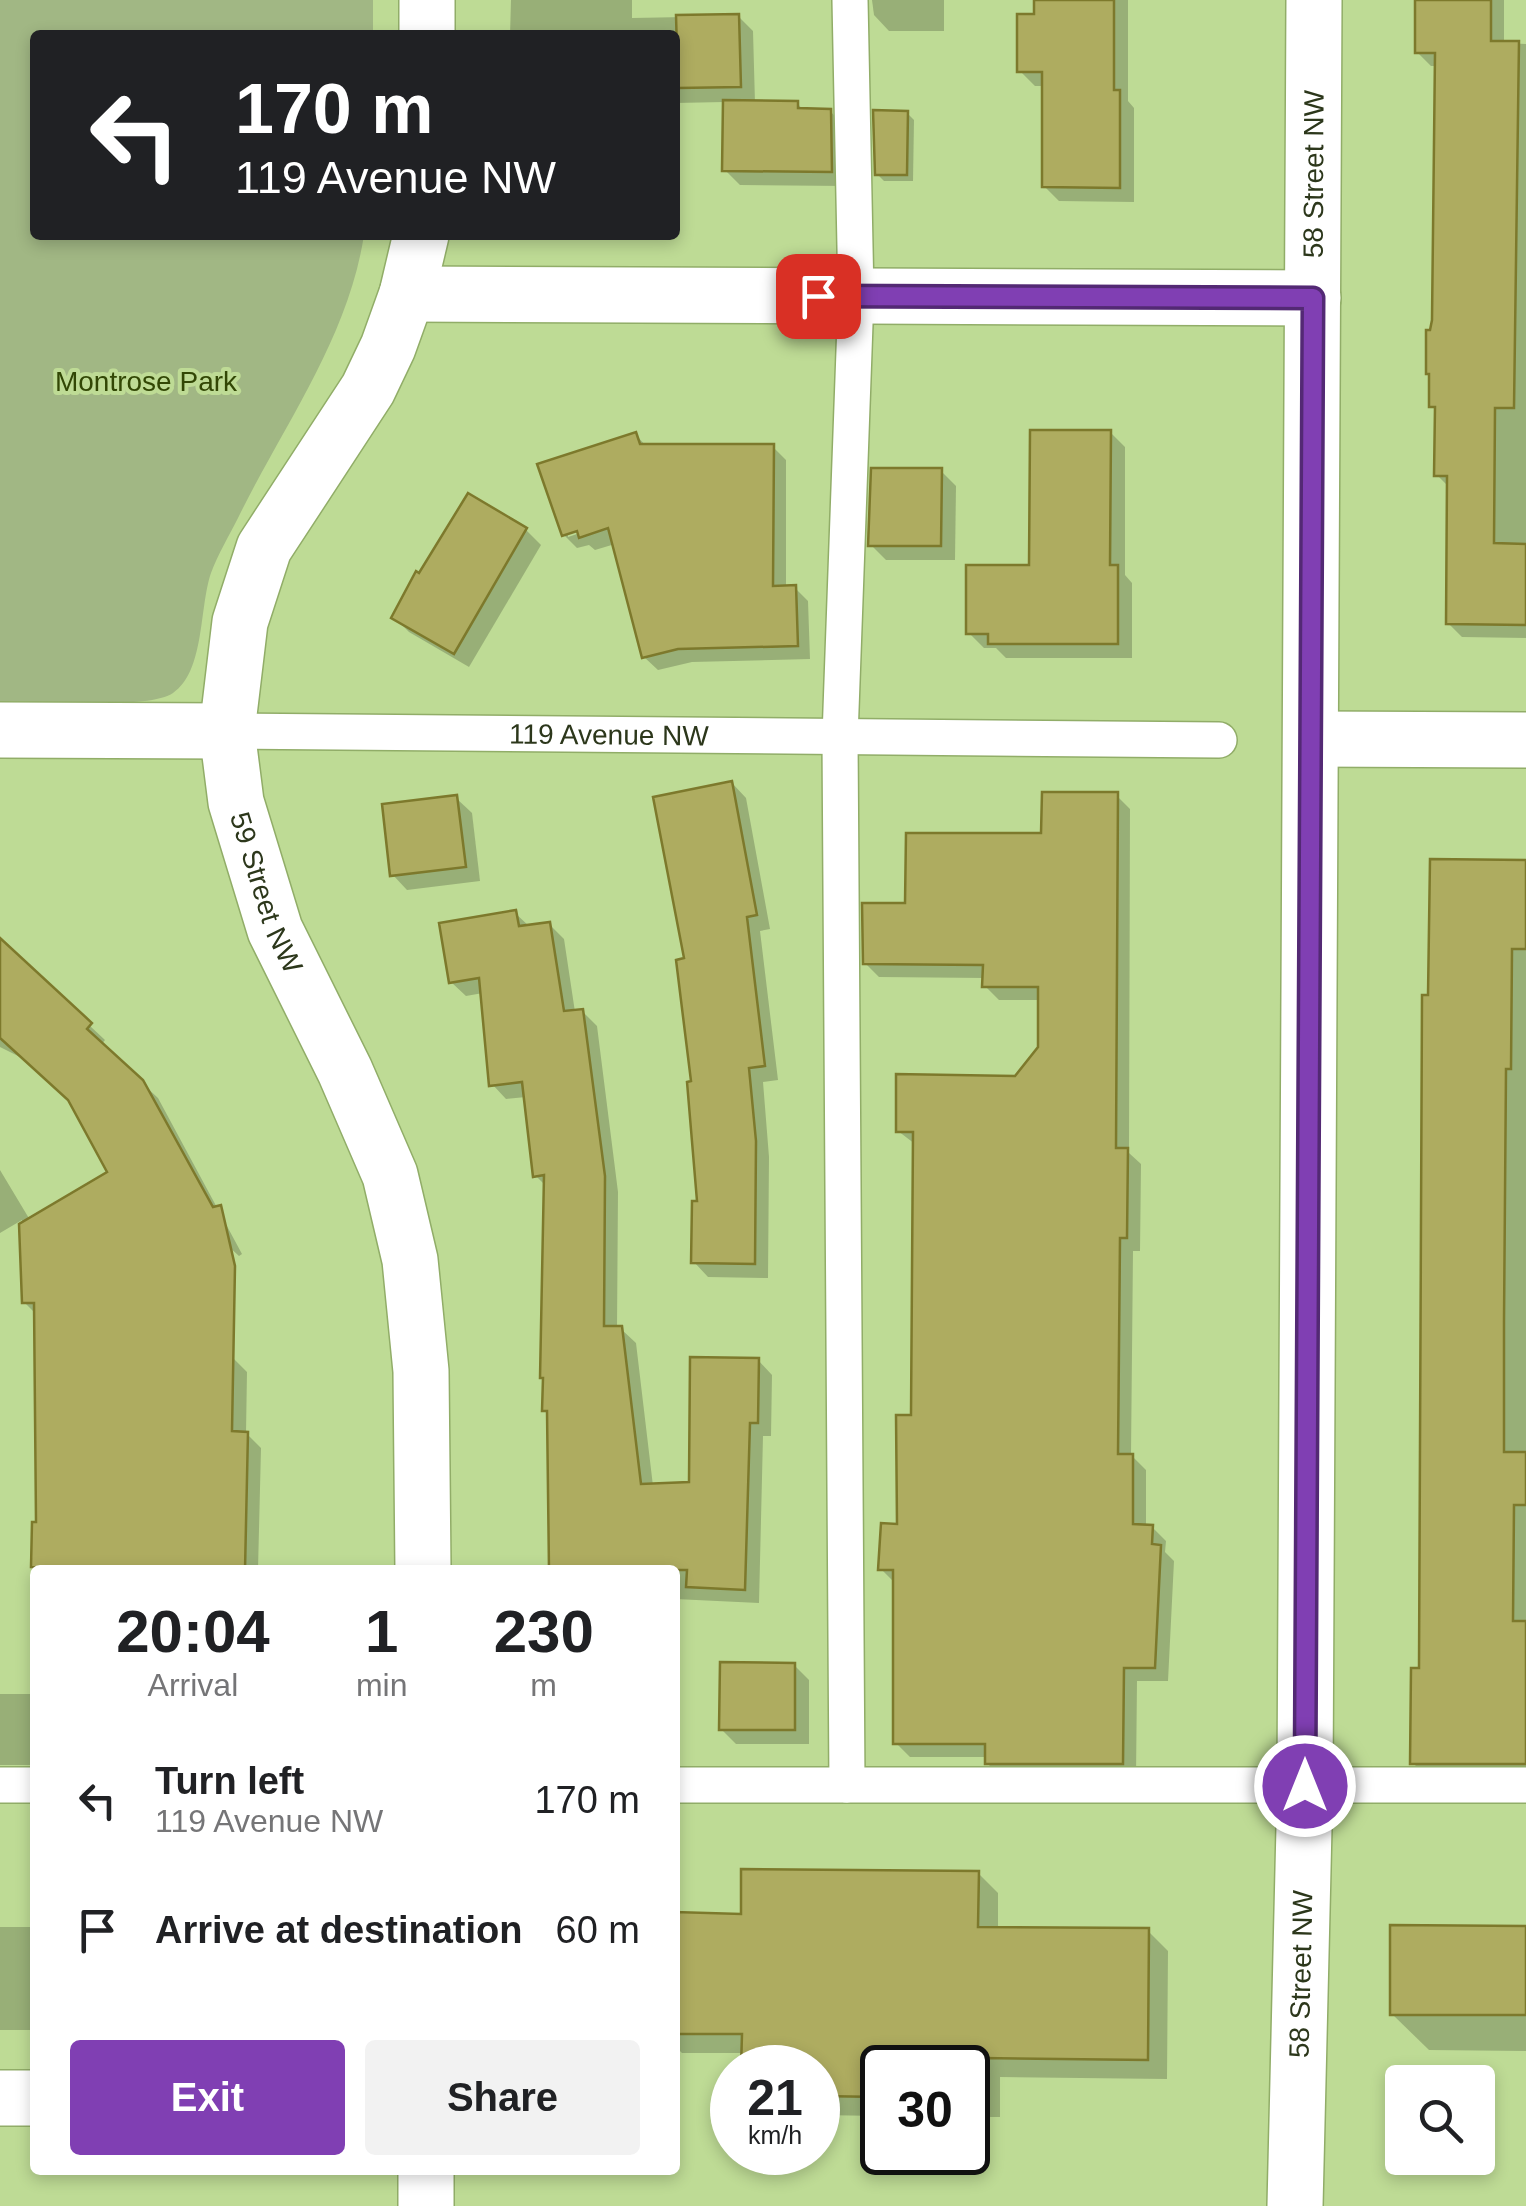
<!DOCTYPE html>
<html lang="en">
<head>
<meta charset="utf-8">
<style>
  :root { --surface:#fff; --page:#f2f2f2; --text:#202124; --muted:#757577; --accent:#803fb3 }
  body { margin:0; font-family:Arial,sans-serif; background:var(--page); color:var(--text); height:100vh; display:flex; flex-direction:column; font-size:38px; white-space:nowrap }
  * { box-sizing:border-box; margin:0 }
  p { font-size:32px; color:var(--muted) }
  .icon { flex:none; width:55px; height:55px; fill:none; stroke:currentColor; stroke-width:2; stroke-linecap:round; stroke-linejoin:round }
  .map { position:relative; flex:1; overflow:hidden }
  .details { position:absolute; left:30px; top:1565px; width:650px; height:610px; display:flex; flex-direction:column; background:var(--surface); border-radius:10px; box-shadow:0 5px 15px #0003 }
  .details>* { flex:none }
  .top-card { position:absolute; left:30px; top:30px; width:650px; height:210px; border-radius:10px; box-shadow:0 5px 15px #0003; background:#202124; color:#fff; overflow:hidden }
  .buttons { position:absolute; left:1385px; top:2065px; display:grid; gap:20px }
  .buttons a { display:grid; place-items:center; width:110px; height:110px; border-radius:10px; background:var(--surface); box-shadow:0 5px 15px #0003; font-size:50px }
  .speed { position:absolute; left:710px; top:2045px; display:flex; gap:20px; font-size:50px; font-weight:700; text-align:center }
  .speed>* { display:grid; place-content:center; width:130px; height:130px; border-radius:50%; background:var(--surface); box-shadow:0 5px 15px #0003; line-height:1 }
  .speed small { font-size:25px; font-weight:400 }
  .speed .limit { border:5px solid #111; border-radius:15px; background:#fff; color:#111 }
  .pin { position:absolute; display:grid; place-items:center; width:85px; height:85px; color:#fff; margin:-42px; border-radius:20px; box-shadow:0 5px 15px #0006 }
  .me { position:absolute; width:110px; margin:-55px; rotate:0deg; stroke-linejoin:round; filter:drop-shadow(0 0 8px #0008) }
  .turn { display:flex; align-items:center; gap:35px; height:210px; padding:0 40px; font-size:45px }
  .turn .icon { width:130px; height:130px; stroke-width:2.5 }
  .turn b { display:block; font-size:70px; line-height:85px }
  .eta { display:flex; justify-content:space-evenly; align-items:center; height:170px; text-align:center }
  .eta b { font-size:60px; font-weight:800; line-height:70px }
  .primary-button { display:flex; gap:20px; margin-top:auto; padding:20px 40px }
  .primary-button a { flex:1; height:115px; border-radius:10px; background:var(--accent); color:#fff; font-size:40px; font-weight:800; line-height:115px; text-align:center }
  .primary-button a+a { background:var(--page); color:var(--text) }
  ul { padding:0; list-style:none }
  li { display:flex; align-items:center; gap:30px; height:130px; padding:0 40px }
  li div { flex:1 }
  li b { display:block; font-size:38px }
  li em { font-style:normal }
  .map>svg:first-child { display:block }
  .green { fill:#a1b784 }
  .shadow { fill:#0003; fill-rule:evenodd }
  .building { fill:#aeac60; stroke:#7d792c; stroke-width:2.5 }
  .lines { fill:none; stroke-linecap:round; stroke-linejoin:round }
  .service-casing { stroke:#91ad68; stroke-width:38 }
  .minor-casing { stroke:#91ad68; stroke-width:58 }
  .service { stroke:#fff; stroke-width:35 }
  .minor { stroke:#fff; stroke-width:55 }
  .route-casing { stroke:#532974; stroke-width:25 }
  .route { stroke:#803fb3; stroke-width:18 }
  .labels { text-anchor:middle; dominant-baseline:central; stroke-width:8; stroke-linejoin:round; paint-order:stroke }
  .street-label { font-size:28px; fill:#2c371b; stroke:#bedb95 }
  .park-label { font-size:28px; fill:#324705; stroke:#bedb95 }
</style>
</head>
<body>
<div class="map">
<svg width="1526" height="2206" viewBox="0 0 1526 2206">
  <rect width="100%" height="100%" fill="#bedb95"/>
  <path class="green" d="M 0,0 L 373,0 L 373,35 L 35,35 L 35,235 L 364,235 C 348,339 283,426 238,518 C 229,536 218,554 211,573 C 199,608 205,671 173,693 C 150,710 34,701 0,701 Z"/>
  <g class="shadow">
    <path d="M 511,0 L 632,0 L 632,18 L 738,16 L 753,31 L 755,103 L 797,103 L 804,111 L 830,111 L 845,127 L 846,186 L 740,185 L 725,170 L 725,102 L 675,103 L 675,35 L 510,35 Z"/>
    <path d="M 872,0 L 944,0 L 944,31 L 889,31 L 874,15 Z"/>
    <path d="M 1036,0 L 1128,0 L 1128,101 L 1134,108 L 1134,202 L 1059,201 L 1044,186 L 1045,86 L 1035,86 L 1020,71 L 1036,16 Z"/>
    <path d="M 1417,0 L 1504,0 L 1504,43 L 1526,44 L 1526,638 L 1462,637 L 1448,623 L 1449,487 L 1437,475 L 1437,412 L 1432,406 L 1438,66 L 1431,66 L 1417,52 Z"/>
    <path d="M 907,113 L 914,120 L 913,181 L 884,181 L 877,174 Z"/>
    <path d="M 1110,432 L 1125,447 L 1125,575 L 1132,583 L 1132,658 L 1006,658 L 996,648 L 984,648 L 969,633 L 1032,567 Z"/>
    <path d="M 635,434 L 647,447 L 773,447 L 786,460 L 786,588 L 795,588 L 808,601 L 810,659 L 692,662 L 658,670 L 644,657 L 615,544 L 595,550 L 589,545 L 577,548 L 564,535 ZM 589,530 L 568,537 L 568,531 Z"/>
    <path d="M 941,471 L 956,486 L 955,560 L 886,560 L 871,545 Z"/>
    <path d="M 526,530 L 541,545 L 469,667 L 409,632 L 394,617 Z"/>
    <path d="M 732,783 L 746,798 L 770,929 L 760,931 L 778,1080 L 763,1082 L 769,1157 L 768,1278 L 708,1277 L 694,1262 L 700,1203 L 687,960 Z"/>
    <path d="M 1116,795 L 1130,809 L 1129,1153 L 1141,1164 L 1140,1251 L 1133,1251 L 1131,1455 L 1146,1470 L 1146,1527 L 1152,1527 L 1166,1541 L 1165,1552 L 1174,1561 L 1168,1681 L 1137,1681 L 1136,1777 L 1001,1777 L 987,1763 L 987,1757 L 910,1757 L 896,1743 L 896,1584 L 881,1569 L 899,1526 L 914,1418 L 915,1144 L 898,1131 L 1016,1078 L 1041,1048 L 1041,1000 L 999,1000 L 985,986 L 985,978 L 879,977 L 865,963 L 908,906 Z"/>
    <path d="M 456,798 L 472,813 L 480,881 L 407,890 L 392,874 Z"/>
    <path d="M 1526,863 L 1526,1779 L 1428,1778 L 1413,1763 L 1421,1670 L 1430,998 Z"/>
    <path d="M 515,913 L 530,927 L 549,924 L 564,939 L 575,1012 L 582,1011 L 597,1026 L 618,1192 L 617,1329 L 621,1329 L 636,1343 L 653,1486 L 692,1484 L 758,1360 L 772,1375 L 771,1436 L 763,1436 L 759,1603 L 675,1599 L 675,1570 L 550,1570 L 550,1415 L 545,1410 L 546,1186 L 536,1176 L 526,1097 L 506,1099 L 492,1084 L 483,993 L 466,996 L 451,982 Z"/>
    <path d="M 0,954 L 29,969 L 105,1040 L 101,1045 L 158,1098 L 242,1254 L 239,1256 L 26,1060 L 0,1047 Z"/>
    <path d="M 0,1170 L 30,1220 L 232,1357 L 247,1372 L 246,1433 L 261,1448 L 258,1570 L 38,1570 L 34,1566 L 39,1524 L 36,1314 L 24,1302 L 22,1220 L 0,1233 Z"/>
    <path d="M 794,1665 L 809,1680 L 809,1744 L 736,1744 L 721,1729 Z"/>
    <rect x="0" y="1694" width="35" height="71"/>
    <path d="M 978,1873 L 998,1893 L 998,1930 L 1148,1931 L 1168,1951 L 1167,2079 L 1000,2077 L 1000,2117 L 968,2117 L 968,2068 L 882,2068 L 882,2116 L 818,2115 L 818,2068 L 744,2053 L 682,2053 L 675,2046 L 675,1915 L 743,1916 Z"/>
    <rect x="0" y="1927" width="35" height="103"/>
    <path d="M 1526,1929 L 1526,2051 L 1429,2050 L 1392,2014 Z"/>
  </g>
  <g class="building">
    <path d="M 1034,0 L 1114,0 L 1114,90 L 1120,90 L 1120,188 L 1042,187 L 1042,72 L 1017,72 L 1017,14 L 1034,14 Z"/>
    <path d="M 1415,0 L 1491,0 L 1491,41 L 1519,41 L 1514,408 L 1495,408 L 1494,543 L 1526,544 L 1526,625 L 1446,624 L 1447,476 L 1434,476 L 1435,407 L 1429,407 L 1429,374 L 1426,374 L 1426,330 L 1430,330 L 1432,320 L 1435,53 L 1415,53 Z"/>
    <path d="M 739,14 L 741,87 L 678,88 L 676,15 Z"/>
    <path d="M 723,100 L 798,101 L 798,108 L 831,109 L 832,172 L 722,171 Z"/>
    <path d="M 873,110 L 908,111 L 907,175 L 875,175 Z"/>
    <path d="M 1030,430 L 1111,430 L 1110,565 L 1118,565 L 1118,644 L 988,644 L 988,634 L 966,634 L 966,565 L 1029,565 Z"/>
    <path d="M 636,432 L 640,444 L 774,444 L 773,586 L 796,585 L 798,646 L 678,649 L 642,658 L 608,528 L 579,538 L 577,531 L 562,536 L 537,464 Z"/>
    <path d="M 871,468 L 942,468 L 941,546 L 868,546 Z"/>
    <path d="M 468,493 L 527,528 L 454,654 L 391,618 L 416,571 L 419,573 Z"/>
    <path d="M 732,781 L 757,915 L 747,917 L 765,1066 L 749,1068 L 756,1141 L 755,1264 L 691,1263 L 692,1201 L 697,1201 L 687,1082 L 691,1081 L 676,960 L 684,958 L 653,797 Z"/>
    <path d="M 1042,792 L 1118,792 L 1116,1148 L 1128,1148 L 1127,1238 L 1120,1238 L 1118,1454 L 1133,1454 L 1133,1524 L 1153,1525 L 1152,1544 L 1161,1545 L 1155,1668 L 1124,1668 L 1123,1764 L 985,1764 L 985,1744 L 893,1744 L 893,1570 L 878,1570 L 881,1523 L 897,1524 L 896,1415 L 911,1415 L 913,1132 L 896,1132 L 896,1074 L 1015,1076 L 1038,1047 L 1038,987 L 982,987 L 983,965 L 863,964 L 862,903 L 905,903 L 906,833 L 1041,833 Z"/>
    <path d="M 457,795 L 466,867 L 390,876 L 382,804 Z"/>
    <path d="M 1430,859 L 1526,860 L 1526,949 L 1512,949 L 1511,1069 L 1506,1069 L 1504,1321 L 1504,1452 L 1526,1452 L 1526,1505 L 1514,1505 L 1513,1621 L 1526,1621 L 1526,1764 L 1410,1764 L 1411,1668 L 1419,1668 L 1422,995 L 1428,995 Z"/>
    <path d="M 516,910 L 519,926 L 550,922 L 564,1011 L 583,1009 L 605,1176 L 604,1326 L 622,1326 L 641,1484 L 689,1482 L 690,1357 L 759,1358 L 758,1423 L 750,1423 L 745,1590 L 686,1587 L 687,1570 L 549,1570 L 547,1411 L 542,1411 L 543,1378 L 540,1378 L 544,1175 L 533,1177 L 522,1082 L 489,1086 L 479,978 L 449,983 L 439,923 Z"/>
    <path d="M 0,938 L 92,1023 L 87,1029 L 143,1080 L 213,1207 L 221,1205 L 235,1266 L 232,1431 L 248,1432 L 245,1570 L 31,1567 L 32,1522 L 36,1522 L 34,1303 L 22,1303 L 19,1224 L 107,1172 L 68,1100 L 0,1038 Z"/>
    <path d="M 720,1662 L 795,1663 L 795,1730 L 719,1730 Z"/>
    <path d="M 741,1869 L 979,1871 L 978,1927 L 1149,1928 L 1148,2060 L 981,2058 L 981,2098 L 968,2098 L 968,2068 L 882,2068 L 882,2097 L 818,2096 L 818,2068 L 741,2068 L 742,2034 L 675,2034 L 675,1912 L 741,1914 Z"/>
    <path d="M 1390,1925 L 1526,1926 L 1526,2015 L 1390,2015 Z"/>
  </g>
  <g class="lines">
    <g class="service-casing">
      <g id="service">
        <path id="s1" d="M 227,731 L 1219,740"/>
        <path d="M 0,1785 L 35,1785"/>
        <path d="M 675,1785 L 1526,1785"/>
        <path d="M 847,1785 L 840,737 L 856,296 L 850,0"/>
      </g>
    </g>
    <g class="minor-casing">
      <g id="minor">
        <path d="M 427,35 L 427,0"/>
        <path id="s2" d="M 421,235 L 407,294 L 388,347 L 368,389 L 264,548 L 240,622 L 227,731 L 236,802 L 275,930 L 345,1071 L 390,1175 L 410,1260 L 421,1371 L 423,1570"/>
        <path d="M 407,294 L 1313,298"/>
        <path d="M 0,730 L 227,731"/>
        <path d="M 1311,739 L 1526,740"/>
        <path d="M 0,2098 L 35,2098"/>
        <path d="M 426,2170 L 426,2206"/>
        <path id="s3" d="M 1295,2206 L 1305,1785 L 1314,0"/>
      </g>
    </g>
    <use href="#service" class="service"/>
    <use href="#minor" class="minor"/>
  </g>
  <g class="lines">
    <g class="route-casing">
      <path id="route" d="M 818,296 L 1313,298 L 1305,1786"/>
    </g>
    <use href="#route" class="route"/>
  </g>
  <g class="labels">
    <g class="street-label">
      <text stroke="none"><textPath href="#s3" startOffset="2032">58 Street NW</textPath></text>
      <text stroke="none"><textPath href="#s1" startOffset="382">119 Avenue NW</textPath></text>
      <text stroke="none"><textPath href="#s2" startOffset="708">59 Street NW</textPath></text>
      <text stroke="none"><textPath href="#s3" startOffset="232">58 Street NW</textPath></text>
    </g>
    <g class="park-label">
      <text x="146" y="381">Montrose Park</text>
    </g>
  </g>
</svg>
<div class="buttons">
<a><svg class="icon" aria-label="search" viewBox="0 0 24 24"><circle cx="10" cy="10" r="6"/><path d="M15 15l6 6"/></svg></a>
</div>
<div class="speed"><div>21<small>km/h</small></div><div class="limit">30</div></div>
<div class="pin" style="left:818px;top:296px;background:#d93025"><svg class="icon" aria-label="arrive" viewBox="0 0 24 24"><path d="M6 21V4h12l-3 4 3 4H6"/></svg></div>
<svg class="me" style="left:1305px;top:1786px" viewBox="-20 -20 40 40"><circle r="17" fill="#803fb3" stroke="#fff" stroke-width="3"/><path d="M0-11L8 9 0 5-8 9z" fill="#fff"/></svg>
<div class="top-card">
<div class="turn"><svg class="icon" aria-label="left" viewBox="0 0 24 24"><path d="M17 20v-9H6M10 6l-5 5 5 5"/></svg><div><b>170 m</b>119 Avenue NW</div></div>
</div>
<section class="details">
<div class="eta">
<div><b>20:04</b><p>Arrival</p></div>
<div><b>1</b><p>min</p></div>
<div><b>230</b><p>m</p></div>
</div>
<ul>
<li><svg class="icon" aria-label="left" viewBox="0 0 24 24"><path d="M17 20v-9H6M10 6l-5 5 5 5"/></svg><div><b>Turn left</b><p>119 Avenue NW</p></div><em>170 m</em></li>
<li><svg class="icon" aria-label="arrive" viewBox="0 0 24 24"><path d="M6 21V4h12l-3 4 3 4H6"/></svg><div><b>Arrive at destination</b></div><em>60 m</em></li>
</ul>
<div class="primary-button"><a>Exit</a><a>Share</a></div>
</section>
</div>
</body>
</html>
